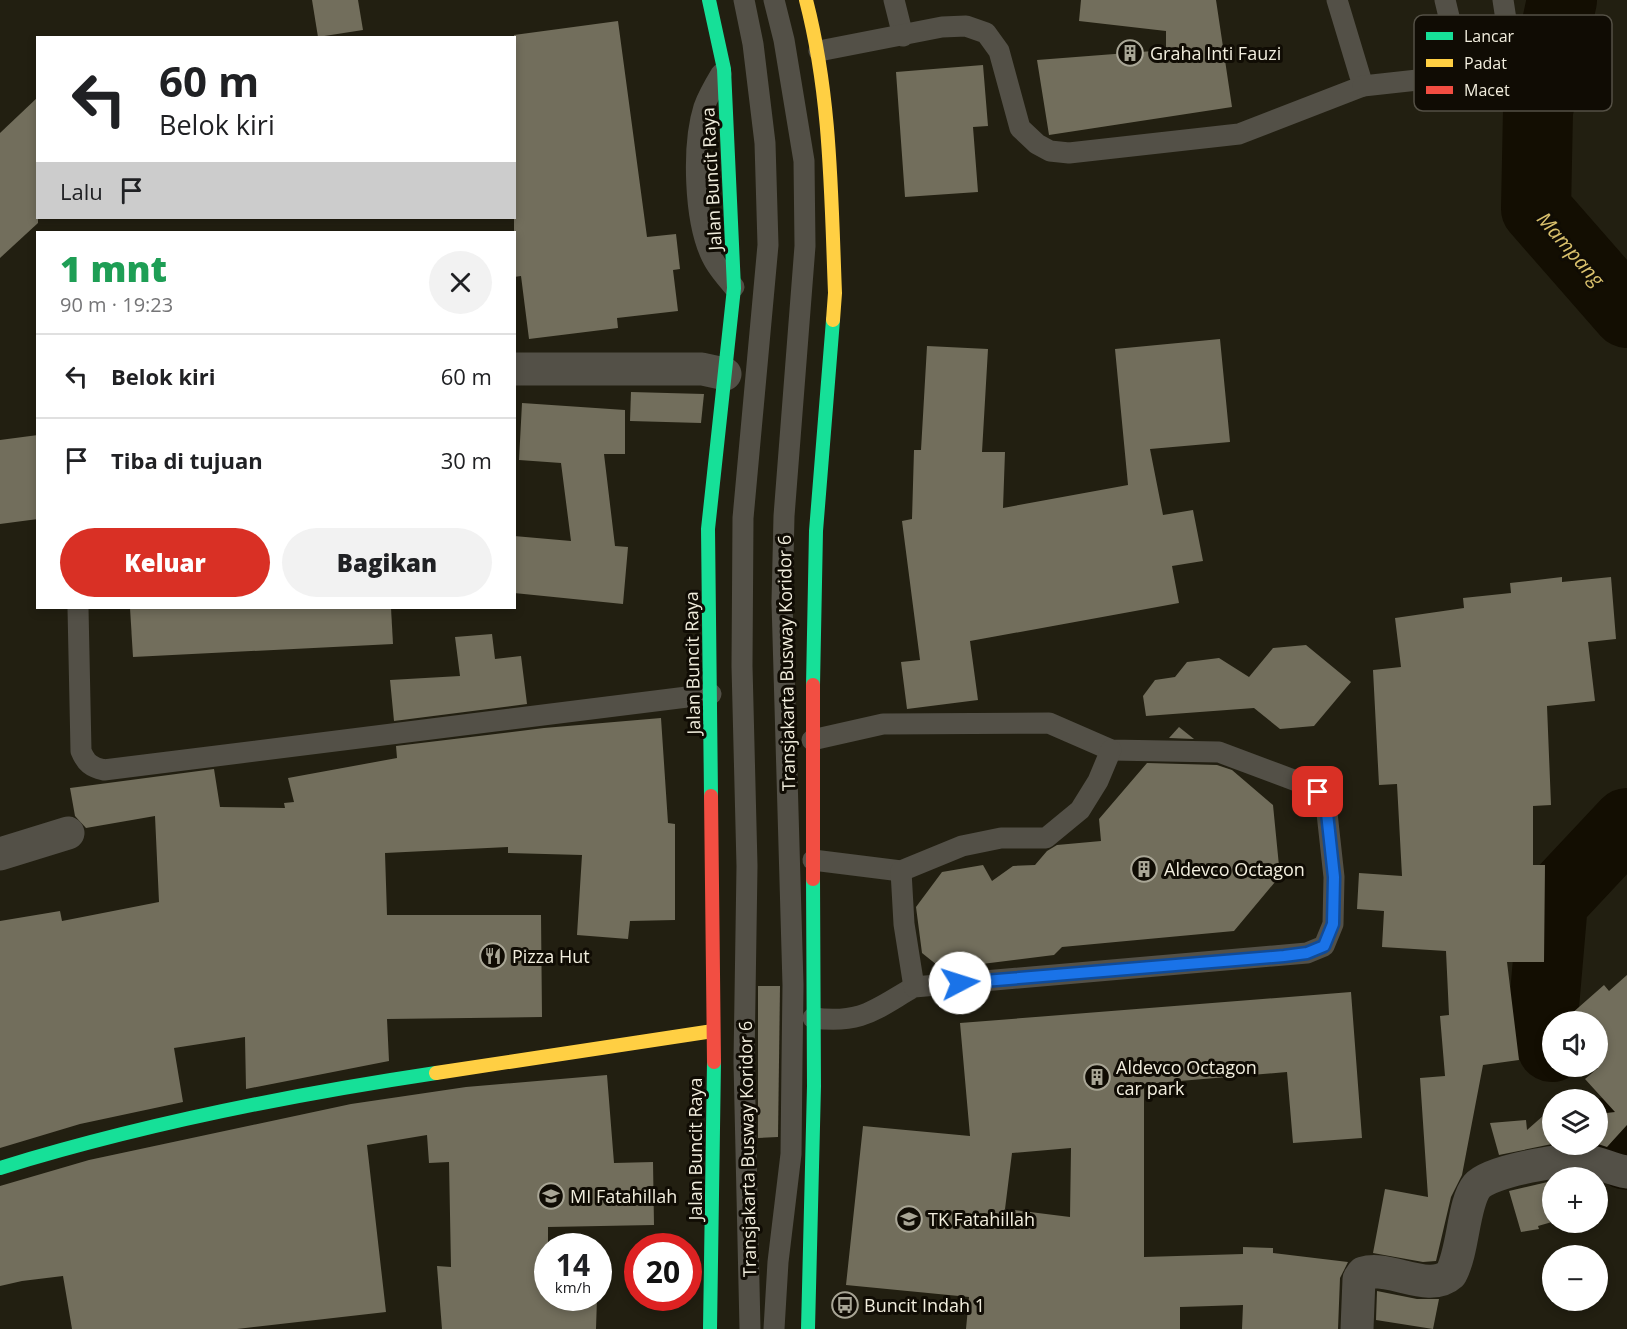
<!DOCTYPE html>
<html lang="id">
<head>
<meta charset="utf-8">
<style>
  :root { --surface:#fff; --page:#f2f2f2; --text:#202124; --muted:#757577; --line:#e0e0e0; --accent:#d93025 }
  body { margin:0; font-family:"Open Sans",sans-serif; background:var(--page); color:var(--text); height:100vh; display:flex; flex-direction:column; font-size:22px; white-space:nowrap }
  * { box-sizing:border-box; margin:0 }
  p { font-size:20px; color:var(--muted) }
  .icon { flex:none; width:33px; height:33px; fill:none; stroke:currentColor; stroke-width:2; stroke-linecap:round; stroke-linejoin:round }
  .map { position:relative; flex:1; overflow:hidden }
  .panel { position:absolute; left:36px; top:231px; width:480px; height:378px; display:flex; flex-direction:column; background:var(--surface); border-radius:0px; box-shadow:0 3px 9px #0003 }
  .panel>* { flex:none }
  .banner { position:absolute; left:36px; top:36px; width:480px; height:183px; border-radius:0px; box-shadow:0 3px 9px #0003; background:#fff; color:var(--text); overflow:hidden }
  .fabs { position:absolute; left:1542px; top:1011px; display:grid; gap:12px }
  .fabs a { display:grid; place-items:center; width:66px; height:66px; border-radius:50%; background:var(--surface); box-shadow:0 3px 9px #0003; font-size:30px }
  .speed { position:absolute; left:534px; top:1233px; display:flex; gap:12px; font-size:30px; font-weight:700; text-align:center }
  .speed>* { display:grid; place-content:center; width:78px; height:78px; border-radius:50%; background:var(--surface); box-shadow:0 3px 9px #0003; line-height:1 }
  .speed small { font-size:15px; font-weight:400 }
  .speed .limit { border:9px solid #d22; background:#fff; color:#111 }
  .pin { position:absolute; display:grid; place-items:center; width:51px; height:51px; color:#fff; margin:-26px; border-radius:12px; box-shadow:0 3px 9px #0006 }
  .me { position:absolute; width:66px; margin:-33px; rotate:85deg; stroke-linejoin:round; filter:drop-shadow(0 0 4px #0008) }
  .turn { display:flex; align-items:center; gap:21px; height:126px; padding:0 24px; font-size:27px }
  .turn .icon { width:78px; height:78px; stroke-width:2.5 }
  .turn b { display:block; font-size:42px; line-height:51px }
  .then { display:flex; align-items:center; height:57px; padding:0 24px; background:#0003; gap:12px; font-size:22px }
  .round { display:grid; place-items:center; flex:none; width:63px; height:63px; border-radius:32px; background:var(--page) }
  .headline { display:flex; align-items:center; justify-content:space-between; height:102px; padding:0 24px }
  h1 { font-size:36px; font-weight:800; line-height:45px; color:#1e9e55 }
  .action { display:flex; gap:12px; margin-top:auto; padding:12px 24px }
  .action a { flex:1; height:69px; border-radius:36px; background:var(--accent); color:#fff; font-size:24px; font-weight:800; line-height:69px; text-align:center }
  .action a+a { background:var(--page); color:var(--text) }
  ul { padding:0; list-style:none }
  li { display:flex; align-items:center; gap:18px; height:84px; padding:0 24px; border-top:2px solid var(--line) }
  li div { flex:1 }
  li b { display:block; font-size:22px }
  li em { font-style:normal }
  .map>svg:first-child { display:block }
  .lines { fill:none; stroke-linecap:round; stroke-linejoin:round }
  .river { stroke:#130e02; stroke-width:70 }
  .building { fill:#726e5c; fill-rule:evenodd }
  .lane { stroke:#535047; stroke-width:21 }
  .street { stroke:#535047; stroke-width:33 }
  .fast { stroke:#16e098; stroke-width:14 }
  .slow { stroke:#ffcf43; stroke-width:14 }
  .jam { stroke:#f24e42; stroke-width:14 }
  .route-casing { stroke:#114b97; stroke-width:15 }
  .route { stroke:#1a73e8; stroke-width:10 }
  .labels { text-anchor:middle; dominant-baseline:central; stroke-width:6; stroke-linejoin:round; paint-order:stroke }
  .poi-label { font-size:18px; fill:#f2eede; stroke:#100c04; text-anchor:start }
  .street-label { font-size:18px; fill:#f2eede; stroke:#100c04 }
  .water-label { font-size:20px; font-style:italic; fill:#dbc26d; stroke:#100c04 }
  .key { fill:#100c04; stroke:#545045; stroke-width:1.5 }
  .key-label { font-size:16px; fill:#f2eede }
</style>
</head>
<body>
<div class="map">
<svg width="1627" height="1329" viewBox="0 0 1627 1329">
  <rect width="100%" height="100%" fill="#221f11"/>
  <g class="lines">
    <g class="river">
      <path d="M 1562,0 L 1538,111 L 1536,209 L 1627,313"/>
      <path d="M 1552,1047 L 1543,1018 L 1553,902 L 1627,823"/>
      <path d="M 1598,1133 L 1627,1155"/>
    </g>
  </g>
  <g class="building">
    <path d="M 312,0 L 358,0 L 363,30 L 318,37 Z"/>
    <path d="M 1081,0 L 1216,0 L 1232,107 L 1049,135 L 1037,60 L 1166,50 L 1166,31 L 1079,21 Z"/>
    <path d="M 618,21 L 647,237 L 676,234 L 680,269 L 673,270 L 678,311 L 617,318 L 618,328 L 529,339 L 521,276 L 514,277 L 514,35 Z"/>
    <path d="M 983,65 L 988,126 L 973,127 L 978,192 L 905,197 L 896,72 Z"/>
    <path d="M 38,97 L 38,223 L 0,258 L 0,133 Z"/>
    <path d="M 1220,339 L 1230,442 L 1150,449 L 1163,515 L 1193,510 L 1203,561 L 1172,566 L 1179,603 L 970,641 L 978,700 L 907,709 L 901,662 L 920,660 L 902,521 L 912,519 L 914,450 L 921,450 L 927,346 L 988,349 L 982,452 L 1005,452 L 1003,508 L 1128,485 L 1115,349 Z"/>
    <path d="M 631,392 L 704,394 L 701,423 L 630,421 Z"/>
    <path d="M 522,403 L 625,410 L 625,454 L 604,454 L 615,546 L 628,547 L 623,604 L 514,593 L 514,536 L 571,541 L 561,463 L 519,460 Z"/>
    <path d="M 38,435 L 38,519 L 0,524 L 0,440 Z"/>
    <path d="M 1562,577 L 1562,582 L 1611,577 L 1616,639 L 1588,642 L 1595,701 L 1547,706 L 1551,805 L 1533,806 L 1533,865 L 1545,865 L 1544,962 L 1507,962 L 1519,1060 L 1483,1065 L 1462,1175 L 1451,1197 L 1436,1261 L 1423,1262 L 1373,1253 L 1385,1189 L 1428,1197 L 1420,1078 L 1445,1076 L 1440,1016 L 1449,1015 L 1446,951 L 1382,947 L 1384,911 L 1357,909 L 1359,873 L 1402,876 L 1397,784 L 1379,785 L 1373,670 L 1401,667 L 1395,618 L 1464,608 L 1463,598 L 1511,593 L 1510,583 Z"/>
    <path d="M 130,608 L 391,608 L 393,644 L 133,657 Z"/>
    <path d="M 492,634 L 495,659 L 521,656 L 527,704 L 394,721 L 390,680 L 460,676 L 455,637 Z"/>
    <path d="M 1306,645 L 1351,682 L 1314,726 L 1280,729 L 1254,708 L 1146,716 L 1143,696 L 1155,680 L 1175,677 L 1187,662 L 1219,658 L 1249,677 L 1273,648 Z"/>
    <path d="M 661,718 L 668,823 L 675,824 L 675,920 L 630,921 L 628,939 L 577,935 L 582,855 L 508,853 L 508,847 L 385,853 L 387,915 L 541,915 L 542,1017 L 387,1019 L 389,1061 L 246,1089 L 245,1037 L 174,1048 L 183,1102 L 80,1124 L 0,1148 L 0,921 L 60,911 L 62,921 L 159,902 L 155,816 L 86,828 L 75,816 L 70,788 L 214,769 L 220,807 L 285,808 L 284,803 L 294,802 L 288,778 L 397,758 L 396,746 L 544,728 Z"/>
    <path d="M 1179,727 L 1194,739 L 1169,738 Z"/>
    <path d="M 1147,763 L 1217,765 L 1232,770 L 1273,805 L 1280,876 L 1234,931 L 1062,947 L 1054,955 L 942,969 L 922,953 L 916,907 L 942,872 L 983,865 L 992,881 L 1013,866 L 1035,865 L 1047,851 L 1057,845 L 1101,841 L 1099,819 Z"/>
    <path d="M 1627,975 L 1627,1125 L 1607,1147 L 1598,1144 L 1598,1114 L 1615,1112 L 1585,1079 L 1598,1068 L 1598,1022 L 1562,1022 L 1604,985 L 1609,991 Z"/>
    <path d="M 758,986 L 780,986 L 778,1137 L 758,1138 Z"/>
    <path d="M 1351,992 L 1362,1138 L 1293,1143 L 1287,1072 L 1144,1084 L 1144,1257 L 1243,1254 L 1243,1247 L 1273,1248 L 1273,1253 L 1348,1262 L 1340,1278 L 1338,1329 L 1242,1329 L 1243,1305 L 1180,1307 L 1180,1329 L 966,1329 L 969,1297 L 846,1285 L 863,1126 L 970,1136 L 960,1023 ZM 1071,1148 L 1070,1217 L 1005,1209 L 1012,1153 Z"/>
    <path d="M 607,1075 L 614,1163 L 653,1162 L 654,1225 L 548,1227 L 548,1298 L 597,1298 L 596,1329 L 442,1329 L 437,1266 L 451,1267 L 449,1162 L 429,1163 L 427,1135 L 367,1145 L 386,1312 L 237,1329 L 72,1329 L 63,1276 L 22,1281 L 0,1286 L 0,1186 L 89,1160 L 351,1104 L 466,1087 Z"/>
    <path d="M 1552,1108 L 1552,1144 L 1499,1155 L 1490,1123 L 1526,1120 L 1527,1130 Z"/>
    <path d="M 1552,1181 L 1552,1222 L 1538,1226 L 1539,1229 L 1521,1232 L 1509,1191 Z"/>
    <path d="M 1377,1291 L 1417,1299 L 1439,1299 L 1433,1329 L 1376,1320 Z"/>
  </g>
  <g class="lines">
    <g class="lane">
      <path d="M 744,0 L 753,44 L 765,143 L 768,245 L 743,518 L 742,666 L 747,866 L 744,1062 L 750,1329"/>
      <path d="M 774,0 L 784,40 L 804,161 L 805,246 L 784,516 L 782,602 L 793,985 L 792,1062 L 791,1154 L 778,1262 L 774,1329"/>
      <path d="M 894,0 L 903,36"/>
      <path d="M 1445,0 L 1463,75"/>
      <path d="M 819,51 L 942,27 L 966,26 L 986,33 L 999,51 L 1020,128 L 1037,144 L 1050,151 L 1069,153 L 1239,134 L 1363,86 L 1337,0"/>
      <path d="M 721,74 C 715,84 708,96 704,107 C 692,145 694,221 712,257 C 717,268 726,278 734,287"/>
      <path d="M 1363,86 L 1463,75 L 1501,64 L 1510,46 L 1503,0"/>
      <path d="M 78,608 L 81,751 C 86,763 91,767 104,770 L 711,694"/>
      <path d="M 812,740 L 883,724 L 1049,723 L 1111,750 L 1219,752 L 1307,785 L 1318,792 L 1326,804 L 1334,877 L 1333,924 L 1324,946 L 1307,953 L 914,987 C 874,1010 862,1024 813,1018"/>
      <path d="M 813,860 L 901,871"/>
      <path d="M 914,987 L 904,924 L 901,871 L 962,846 L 1001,838 L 1046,838 L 1080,810 L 1098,781 L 1111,750"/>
    </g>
    <g class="street">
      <path d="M 514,369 L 702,369 L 725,374"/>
      <path d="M 0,854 L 68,833"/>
      <path d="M 1357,1329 L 1359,1279 L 1363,1273 C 1390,1265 1429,1294 1451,1274 C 1464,1249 1463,1203 1477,1186 C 1489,1171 1568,1157 1587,1161 C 1601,1163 1613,1170 1627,1172"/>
    </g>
    <g class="fast">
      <path d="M 709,0 L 724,69 L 734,288 L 708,529 L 711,796"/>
      <path d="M 813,685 L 816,531 L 833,320"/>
      <path d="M 0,1168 C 142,1124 289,1095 436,1073"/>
      <path d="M 710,1329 L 714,1062"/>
      <path d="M 808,1329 L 814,1086 L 813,879"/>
    </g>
    <g class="slow">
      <path d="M 806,0 C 831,96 831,194 835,293 L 833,320"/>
      <path d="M 436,1073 L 713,1031"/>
    </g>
    <g class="jam">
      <path d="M 711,796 L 714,1062"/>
      <path d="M 813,879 L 813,685"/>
    </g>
  </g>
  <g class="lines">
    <g class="route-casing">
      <path id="route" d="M 960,983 L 1284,956 L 1307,953 L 1324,946 L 1333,924 L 1334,877 L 1326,804 L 1318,792"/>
    </g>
    <use href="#route" class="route"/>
  </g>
  <defs>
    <g id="building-ring" transform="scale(1.35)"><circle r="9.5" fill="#100c04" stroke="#a9a696" stroke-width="1.5"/><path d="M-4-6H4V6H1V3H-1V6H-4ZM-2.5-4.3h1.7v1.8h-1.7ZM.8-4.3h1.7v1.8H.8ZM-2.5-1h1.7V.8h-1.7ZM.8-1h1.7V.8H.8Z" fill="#a9a696"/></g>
    <g id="restaurant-ring" transform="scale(1.35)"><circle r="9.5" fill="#100c04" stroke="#a9a696" stroke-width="1.5"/><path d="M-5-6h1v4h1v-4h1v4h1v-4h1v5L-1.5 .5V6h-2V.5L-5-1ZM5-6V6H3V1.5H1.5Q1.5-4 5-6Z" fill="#a9a696"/></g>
    <g id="school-ring" transform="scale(1.35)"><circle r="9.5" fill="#100c04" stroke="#a9a696" stroke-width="1.5"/><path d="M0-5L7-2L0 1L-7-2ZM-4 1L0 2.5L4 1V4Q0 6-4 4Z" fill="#a9a696"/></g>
    <g id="bus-ring" transform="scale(1.35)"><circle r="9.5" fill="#100c04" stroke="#a9a696" stroke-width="1.5"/><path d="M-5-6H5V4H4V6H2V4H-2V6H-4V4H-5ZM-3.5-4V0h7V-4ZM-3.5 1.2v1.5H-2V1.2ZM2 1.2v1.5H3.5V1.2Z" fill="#a9a696"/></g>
  </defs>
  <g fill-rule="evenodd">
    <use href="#building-ring" x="1130" y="53"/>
    <use href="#building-ring" x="1144" y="869"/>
    <use href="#restaurant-ring" x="493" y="956"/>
    <use href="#building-ring" x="1097" y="1077"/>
    <use href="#school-ring" x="551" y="1196"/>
    <use href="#school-ring" x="909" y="1219"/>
    <use href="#bus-ring" x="845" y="1305"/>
  </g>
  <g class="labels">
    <g class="poi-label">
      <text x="1150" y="53">Graha Inti Fauzi</text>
      <text x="1164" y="869">Aldevco Octagon</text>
      <text x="512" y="956">Pizza Hut</text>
      <text x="1116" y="1067">Aldevco Octagon<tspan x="1116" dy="21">car park</tspan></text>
      <text x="570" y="1196">MI Fatahillah</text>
      <text x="928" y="1219">TK Fatahillah</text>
      <text x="864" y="1305">Buncit Indah 1</text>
    </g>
    <g class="street-label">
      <text transform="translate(711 179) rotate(-93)">Jalan Buncit Raya</text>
      <text transform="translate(692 663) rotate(-91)">Jalan Buncit Raya</text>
      <text transform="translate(786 663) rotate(-91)">Transjakarta Busway Koridor 6</text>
      <text transform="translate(695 1149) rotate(-90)">Jalan Buncit Raya</text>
      <text transform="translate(747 1149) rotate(-91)">Transjakarta Busway Koridor 6</text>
    </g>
    <g class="water-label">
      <text transform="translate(1571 249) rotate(49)">Mampang</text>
    </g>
  </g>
  <rect x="1414" y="15" width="198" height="96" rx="9" class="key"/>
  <rect x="1426" y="32" width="27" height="8" fill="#16e098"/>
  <rect x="1426" y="59" width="27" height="8" fill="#ffcf43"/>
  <rect x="1426" y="86" width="27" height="8" fill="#f24e42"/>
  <g class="key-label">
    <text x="1464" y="42">Lancar</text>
    <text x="1464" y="69">Padat</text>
    <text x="1464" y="96">Macet</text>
  </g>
</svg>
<div class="fabs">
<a><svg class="icon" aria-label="sound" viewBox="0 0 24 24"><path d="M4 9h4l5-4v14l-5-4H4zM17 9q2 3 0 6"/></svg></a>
<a><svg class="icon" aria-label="layers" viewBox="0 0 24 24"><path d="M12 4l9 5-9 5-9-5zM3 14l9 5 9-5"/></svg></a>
<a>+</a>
<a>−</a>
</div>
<div class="speed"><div>14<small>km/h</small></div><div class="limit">20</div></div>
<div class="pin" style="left:1318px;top:792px;background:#d93025"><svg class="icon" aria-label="arrive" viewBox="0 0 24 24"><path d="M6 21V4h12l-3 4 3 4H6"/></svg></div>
<svg class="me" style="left:960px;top:983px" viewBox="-20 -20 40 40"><circle r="19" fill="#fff"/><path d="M0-13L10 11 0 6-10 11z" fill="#1a73e8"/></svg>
<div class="banner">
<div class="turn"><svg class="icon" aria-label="left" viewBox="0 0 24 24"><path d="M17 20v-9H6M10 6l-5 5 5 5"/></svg><div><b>60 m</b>Belok kiri</div></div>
<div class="then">Lalu<svg class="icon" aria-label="arrive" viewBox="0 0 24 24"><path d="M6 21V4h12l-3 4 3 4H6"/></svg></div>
</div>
<section class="panel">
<div class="headline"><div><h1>1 mnt</h1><p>90 m · 19:23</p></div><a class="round"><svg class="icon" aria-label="close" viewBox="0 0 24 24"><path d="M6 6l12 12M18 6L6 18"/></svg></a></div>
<ul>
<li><svg class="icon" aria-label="left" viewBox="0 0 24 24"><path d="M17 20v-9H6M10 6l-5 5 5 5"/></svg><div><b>Belok kiri</b></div><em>60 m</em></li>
<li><svg class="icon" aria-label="arrive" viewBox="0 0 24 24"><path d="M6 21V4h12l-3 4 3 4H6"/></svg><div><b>Tiba di tujuan</b></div><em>30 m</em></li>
</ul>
<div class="action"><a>Keluar</a><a>Bagikan</a></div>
</section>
</div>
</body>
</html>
